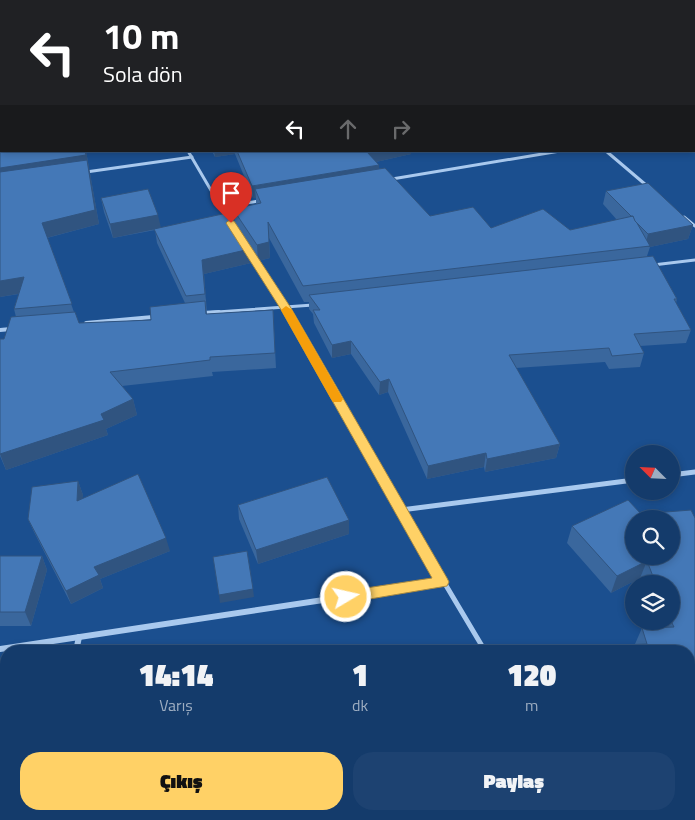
<!DOCTYPE html>
<html lang="tr">
<head>
<meta charset="utf-8">
<style>
  :root { --surface:#143b6b; --page:#1d4271; --text:#f1f3f6; --muted:#9dadc1; --line:#33557e; --accent:#ffd166 }
  body { margin:0; font-family:"Titillium Web",sans-serif; background:var(--page); color:var(--text); height:100vh; display:flex; flex-direction:column; font-size:19px; white-space:nowrap }
  * { box-sizing:border-box; margin:0 }
  p { font-size:16px; color:var(--muted) }
  .icon { flex:none; width:28px; height:28px; fill:none; stroke:currentColor; stroke-width:2; stroke-linecap:round; stroke-linejoin:round }
  .map { position:relative; flex:1; overflow:hidden }
  .sheet { position:absolute; left:0px; top:645px; width:695px; height:175px; display:flex; flex-direction:column; background:var(--surface); border-radius:20px 20px 0 0; box-shadow:0 2px 8px #0003,0 0 0 1px var(--line) }
  .sheet>* { flex:none }
  .guide { position:absolute; left:0px; top:0px; width:695px; height:152px; box-shadow:0 2px 8px #0003,0 0 0 1px var(--line); background:#202124; color:#fff; overflow:hidden }
  .needle { width:32px; rotate:294deg }
  .buttons { position:absolute; left:625px; top:445px; display:grid; gap:10px }
  .buttons a { display:grid; place-items:center; width:55px; height:55px; border-radius:50%; background:var(--surface); box-shadow:0 2px 8px #0003,0 0 0 1px var(--line); font-size:25px }
  .pin { position:absolute; display:grid; place-items:center; width:42px; height:42px; color:#fff; margin:-51px -21px; border-radius:50% 50% 50% 0; rotate:-45deg; box-shadow:0 0 5px #0007 }
  .pin .icon { rotate:45deg }
  .me { position:absolute; width:55px; margin:-28px; rotate:81deg; stroke-linejoin:round; filter:drop-shadow(0 0 4px #0008) }
  .turn { display:flex; align-items:center; gap:18px; height:105px; padding:0 20px; font-size:22px }
  .turn .icon { width:65px; height:65px; stroke-width:2.5 }
  .turn b { display:block; font-size:35px; line-height:42px }
  .lanes { display:flex; align-items:center; height:48px; padding:0 20px; background:#0003; justify-content:center; gap:25px; direction:ltr }
  .lanes .off { opacity:.35 }
  .eta { display:flex; justify-content:space-evenly; align-items:center; height:85px; text-align:center }
  .eta b { font-size:30px; font-weight:800; line-height:35px }
  .primary-button { display:flex; gap:10px; margin-top:auto; padding:10px 20px }
  .primary-button a { flex:1; height:58px; border-radius:20px; background:var(--accent); color:#111; font-size:20px; font-weight:800; line-height:58px; text-align:center }
  .primary-button a+a { background:var(--page); color:var(--text) }
  .map>svg:first-child { display:block }
  .lines { fill:none; stroke-linecap:round; stroke-linejoin:round }
  .service-far2 { stroke:#a9c9ee; stroke-width:3 }
  .service-far1 { stroke:#a9c9ee; stroke-width:4 }
  .service { stroke:#a9c9ee; stroke-width:5 }
  .minor-far1 { stroke:#a9c9ee; stroke-width:5 }
  .minor { stroke:#a9c9ee; stroke-width:6 }
  .wall { fill:#3a679d }
  .shaded-wall { fill:#305480 }
  .building { fill:#4478b7; stroke:#305480; fill-rule:evenodd }
  .route { fill:#ffd166; stroke:#a68842 }
  .slow { fill:#f59e0b }
</style>
</head>
<body>
<div class="map">
<svg width="695" height="820" viewBox="0 0 695 820">
  <rect width="100%" height="100%" fill="#1b4f8f"/>
  <g class="lines">
    <g class="service-far2">
      <path d="M 188,151 L 226,216"/>
      <path d="M 606,151 L 646,185"/>
      <path d="M 86,172 L 192,157"/>
      <path d="M 392,179 L 560,151"/>
      <path d="M 221,207 L 259,201"/>
      <path d="M 684,217 L 695,226"/>
      <path d="M 248,252 L 287,313"/>
      <path d="M 653,265 L 695,260"/>
      <path d="M 203,313 L 313,305"/>
    </g>
    <g class="service-far1">
      <path d="M 286,312 L 417,536"/>
      <path d="M 203,313 L 219,312"/>
      <path d="M 86,323 L 153,317"/>
      <path d="M 0,330 L 11,329"/>
    </g>
    <g class="service">
      <path d="M 416,535 L 485,651"/>
      <path d="M 579,814 L 580,820"/>
    </g>
    <g class="minor-far1">
      <path d="M 671,475 L 695,472"/>
      <path d="M 401,510 L 634,480"/>
    </g>
    <g class="minor">
      <path d="M 0,649 L 442,582"/>
      <path d="M 76,651 L 79,637"/>
      <path d="M 689,793 L 695,792"/>
      <path d="M 35,820 L 36,814"/>
    </g>
  </g>
  <g class="wall">
    <path d="M 484,0 L 695,0 L 695,51 L 694,51 L 694,1 L 486,1 Z"/>
    <path d="M 0,122 L 1,151 L 86,151 L 99,224 L 47,238 L 74,312 L 79,323 L 151,320 L 185,303 L 157,243 L 155,230 L 113,238 L 104,212 L 101,198 L 160,228 L 251,263 L 204,274 L 207,314 L 273,310 L 276,368 L 212,372 L 213,376 L 122,386 L 133,399 L 137,415 L 106,429 L 108,435 L 6,470 L 0,456 L 0,339 L 4,339 L 16,317 L 14,309 L 19,294 L 0,297 Z"/>
    <path d="M 212,151 L 411,151 L 411,154 L 376,162 L 379,165 L 379,169 L 430,216 L 491,228 L 570,230 L 617,220 L 603,204 L 606,191 L 693,225 L 688,239 L 650,247 L 647,256 L 677,299 L 676,303 L 691,330 L 686,343 L 640,346 L 644,353 L 640,367 L 609,369 L 605,362 L 516,368 L 560,444 L 556,458 L 485,472 L 484,467 L 427,479 L 388,392 L 379,395 L 351,354 L 332,358 L 314,323 L 313,314 L 309,309 L 309,302 L 304,302 L 269,238 L 270,258 L 258,261 L 235,225 L 233,209 L 256,204 L 256,198 L 253,198 L 235,154 L 215,157 Z"/>
    <path d="M 78,481 L 83,495 L 82,498 L 170,551 L 100,579 L 103,588 L 71,604 L 34,532 L 28,519 Z"/>
    <path d="M 238,505 L 349,520 L 349,534 L 258,564 L 239,519 Z"/>
    <path d="M 641,514 L 695,518 L 695,713 L 690,713 L 689,715 L 689,651 L 617,651 L 620,645 L 635,644 L 642,628 L 660,627 L 657,621 L 671,621 L 671,584 L 642,584 L 640,578 L 611,593 L 567,543 L 572,526 Z"/>
    <path d="M 0,556 L 42,556 L 47,570 L 31,626 L 0,626 Z"/>
    <path d="M 200,814 L 234,814 L 201,817 Z"/>
    <path d="M 366,814 L 484,814 L 483,816 L 468,820 L 368,820 Z"/>
  </g>
  <g class="shaded-wall">
    <rect x="0" y="7" width="1" height="10"/>
    <rect x="694" y="41" width="1" height="10"/>
    <path d="M 86,151 L 99,224 L 46,238 L 0,182 L 0,168 Z"/>
    <path d="M 214,151 L 234,151 L 235,154 L 215,157 Z"/>
    <path d="M 370,151 L 411,151 L 411,154 L 367,164 L 367,152 Z"/>
    <path d="M 379,165 L 379,177 L 255,189 L 256,198 L 253,198 L 252,186 Z"/>
    <path d="M 158,215 L 161,228 L 113,238 L 110,224 Z"/>
    <path d="M 268,222 L 270,258 L 258,261 L 257,245 Z"/>
    <path d="M 693,225 L 688,239 L 650,247 L 645,247 L 648,234 Z"/>
    <path d="M 250,249 L 251,263 L 204,274 L 207,309 L 202,260 Z"/>
    <path d="M 24,277 L 29,292 L 0,297 L 0,281 Z"/>
    <path d="M 351,341 L 351,354 L 332,358 L 332,345 Z"/>
    <path d="M 389,379 L 388,392 L 379,395 L 380,382 Z"/>
    <path d="M 133,399 L 137,415 L 106,429 L 108,435 L 6,470 L 0,454 L 101,414 Z"/>
    <path d="M 560,444 L 556,458 L 485,472 L 487,459 Z"/>
    <path d="M 486,453 L 484,467 L 427,479 L 428,466 Z"/>
    <path d="M 78,481 L 83,495 L 81,514 L 77,501 Z"/>
    <path d="M 349,520 L 349,534 L 258,564 L 256,550 Z"/>
    <path d="M 166,538 L 170,551 L 100,579 L 103,588 L 71,604 L 66,591 L 94,567 Z"/>
    <path d="M 42,556 L 47,570 L 31,626 L 25,612 Z"/>
    <path d="M 647,561 L 640,578 L 611,593 L 617,576 Z"/>
    <path d="M 253,589 L 254,597 L 220,603 L 219,595 Z"/>
    <path d="M 451,814 L 484,814 L 483,816 L 468,820 L 428,820 Z"/>
  </g>
  <g class="building">
    <path d="M 0,0 L 23,0 L 24,1 L 1,1 L 1,7 L 0,7 Z"/>
    <path d="M 114,0 L 298,0 L 300,1 L 114,1 Z"/>
    <path d="M 321,0 L 383,0 L 384,1 L 313,1 Z"/>
    <path d="M 503,0 L 695,0 L 695,41 L 694,41 L 694,1 L 505,1 Z"/>
    <path d="M 1,121 L 1,151 L 85,151 L 86,155 L 0,168 L 0,122 Z"/>
    <path d="M 237,151 L 370,151 L 367,152 L 379,165 L 252,186 Z"/>
    <path d="M 87,160 L 95,210 L 42,223 L 72,304 L 14,309 L 24,277 L 0,281 L 0,172 Z"/>
    <path d="M 385,168 L 430,216 L 473,207 L 491,228 L 543,209 L 570,230 L 633,216 L 650,246 L 303,286 L 268,222 L 269,242 L 257,245 L 233,209 L 261,203 L 255,189 Z"/>
    <path d="M 648,183 L 693,225 L 648,234 L 635,221 L 633,216 L 631,216 L 606,191 Z"/>
    <path d="M 148,189 L 158,215 L 110,224 L 101,198 Z"/>
    <path d="M 227,213 L 250,249 L 202,260 L 205,294 L 186,296 L 154,229 Z"/>
    <path d="M 653,256 L 677,299 L 674,299 L 691,330 L 634,334 L 644,353 L 612,356 L 609,348 L 509,355 L 560,444 L 487,459 L 486,453 L 428,466 L 389,379 L 380,382 L 351,341 L 332,345 L 313,310 L 320,310 L 309,295 Z"/>
    <path d="M 205,301 L 206,314 L 273,310 L 275,353 L 210,357 L 210,360 L 110,372 L 133,399 L 101,414 L 104,420 L 0,454 L 0,339 L 4,339 L 11,317 L 75,312 L 79,323 L 151,320 L 150,307 Z"/>
    <path d="M 138,474 L 166,538 L 94,567 L 99,575 L 66,591 L 28,519 L 32,487 L 78,481 L 77,501 Z"/>
    <path d="M 327,477 L 349,520 L 256,550 L 238,505 Z"/>
    <path d="M 628,500 L 641,514 L 691,510 L 695,518 L 695,698 L 693,698 L 695,704 L 689,704 L 689,651 L 622,651 L 620,645 L 647,644 L 642,628 L 674,627 L 671,621 L 671,584 L 656,584 L 647,561 L 617,576 L 572,526 ZM 634,519 L 671,519 L 671,556 L 634,556 Z"/>
    <path d="M 247,551 L 253,589 L 219,595 L 213,557 Z"/>
    <path d="M 0,556 L 42,556 L 25,612 L 0,612 Z"/>
    <path d="M 370,814 L 451,814 L 428,820 L 371,820 Z"/>
  </g>
  <path class="route" d="M 228,221 L 234,221 L 291,308 L 447,578 L 449,582 L 447,586 L 346,603 L 342,601 L 340,597 L 342,593 L 346,591 L 432,578 L 280,308 L 226,223 Z"/>
  <path class="slow" d="M 286,306 L 292,310 L 343,399 L 341,402 L 333,402 L 331,399 L 281,310 Z"/>
</svg>
<div class="buttons">
<a><svg class="needle" viewBox="-14 -14 28 28"><path d="M0-13l5 13h-10z" fill="#e53935"/><path d="M0 13l5-13h-10z" fill="#9dadc1"/></svg></a>
<a><svg class="icon" aria-label="search" viewBox="0 0 24 24"><circle cx="10" cy="10" r="6"/><path d="M15 15l6 6"/></svg></a>
<a><svg class="icon" aria-label="layers" viewBox="0 0 24 24"><path d="M12 4l9 5-9 5-9-5zM3 14l9 5 9-5"/></svg></a>
</div>
<div class="pin" style="left:231px;top:223px;background:#d93025"><svg class="icon" aria-label="arrive" viewBox="0 0 24 24"><path d="M6 21V4h12l-3 4 3 4H6"/></svg></div>
<svg class="me" style="left:346px;top:597px" viewBox="-20 -20 40 40"><circle r="17" fill="#ffd166" stroke="#fff" stroke-width="3"/><path d="M0-11L8 9 0 5-8 9z" fill="#fff"/></svg>
<div class="guide">
<div class="turn"><svg class="icon" aria-label="left" viewBox="0 0 24 24"><path d="M17 20v-9H6M10 6l-5 5 5 5"/></svg><div><b>10 m</b>Sola dön</div></div>
<div class="lanes"><svg class="icon" aria-label="left" viewBox="0 0 24 24"><path d="M17 20v-9H6M10 6l-5 5 5 5"/></svg><svg class="icon off" aria-label="ahead" viewBox="0 0 24 24"><path d="M12 20V5M6 11l6-6 6 6"/></svg><svg class="icon off" aria-label="right" viewBox="0 0 24 24"><path d="M7 20v-9h11M14 6l5 5-5 5"/></svg></div>
</div>
<section class="sheet">
<div class="eta">
<div><b>14:14</b><p>Varış</p></div>
<div><b>1</b><p>dk</p></div>
<div><b>120</b><p>m</p></div>
</div>
<div class="primary-button"><a>Çıkış</a><a>Paylaş</a></div>
</section>
</div>
</body>
</html>
